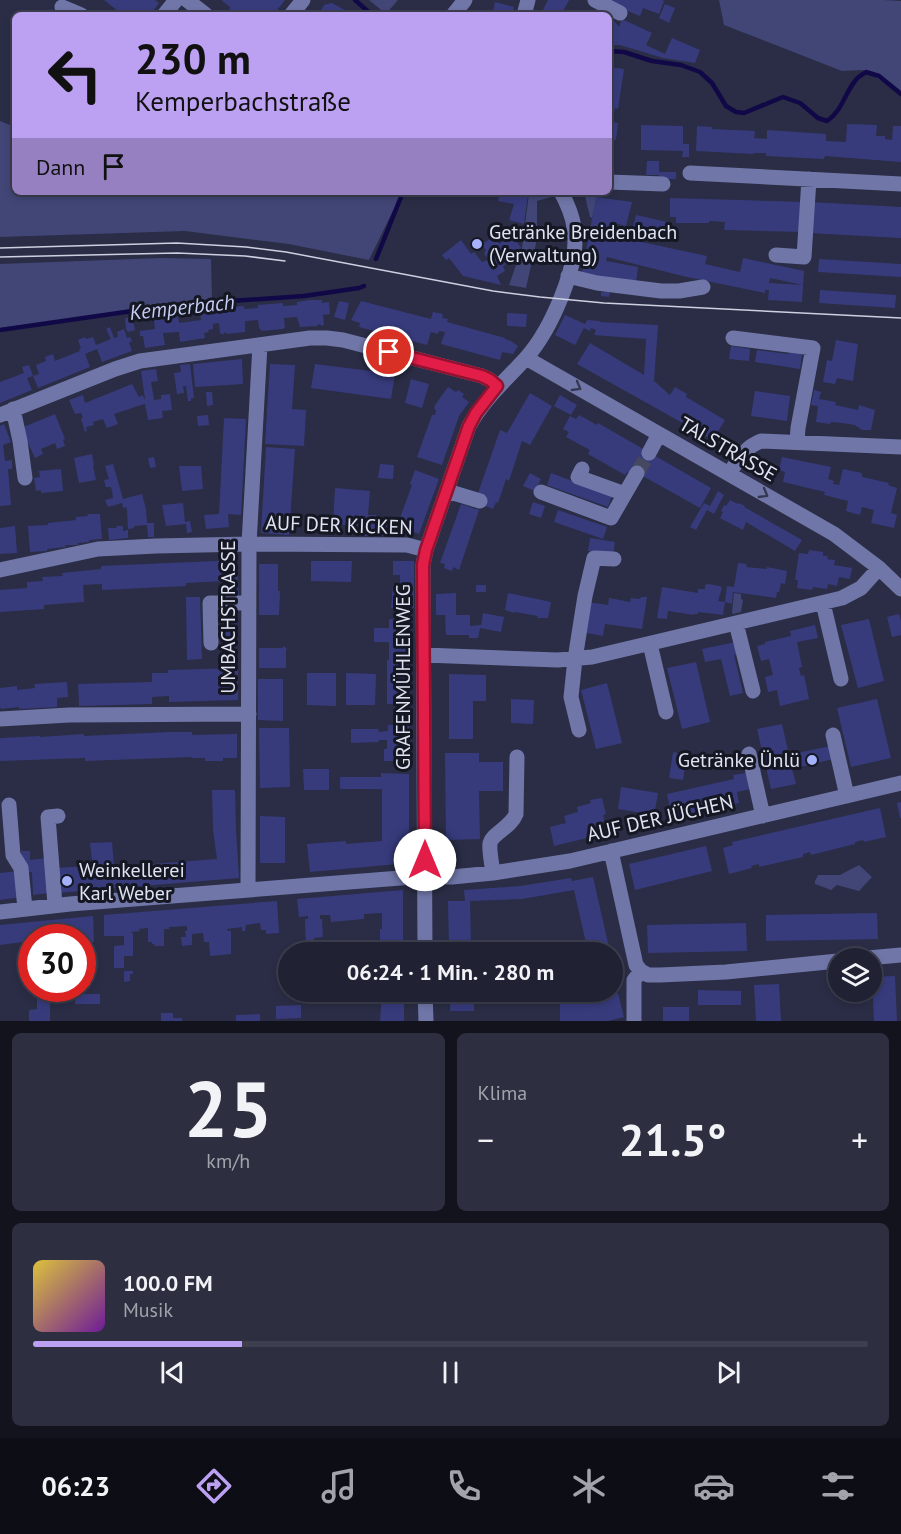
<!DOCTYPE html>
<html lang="de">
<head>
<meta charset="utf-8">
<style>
	body { margin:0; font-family:"PT Sans",sans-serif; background:#2d2f40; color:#f1f3f6; height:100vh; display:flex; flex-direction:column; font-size:22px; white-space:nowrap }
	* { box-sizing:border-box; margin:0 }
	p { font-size:20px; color:#a2a4ac }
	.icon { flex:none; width:33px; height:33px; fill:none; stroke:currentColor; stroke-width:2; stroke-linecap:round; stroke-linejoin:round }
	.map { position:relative; height:1021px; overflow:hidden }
	.panel { display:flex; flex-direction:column; gap:12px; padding:12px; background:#12131d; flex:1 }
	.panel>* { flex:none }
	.top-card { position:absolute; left:12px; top:12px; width:600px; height:183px; border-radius:9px; box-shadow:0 3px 9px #0003,0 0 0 2px #3d3f4f; background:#bca0f2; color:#111; overflow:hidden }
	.buttons { position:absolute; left:828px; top:948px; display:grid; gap:12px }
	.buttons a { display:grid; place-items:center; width:54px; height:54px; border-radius:50%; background:#202234; box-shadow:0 3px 9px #0003,0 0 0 2px #3d3f4f; font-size:30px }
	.speed { position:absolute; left:18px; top:924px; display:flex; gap:12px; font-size:30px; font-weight:700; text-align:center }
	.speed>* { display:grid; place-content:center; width:78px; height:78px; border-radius:50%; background:#202234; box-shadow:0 3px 9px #0003,0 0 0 2px #3d3f4f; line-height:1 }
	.speed .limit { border:9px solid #d22; background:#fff; color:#111 }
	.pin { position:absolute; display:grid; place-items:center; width:51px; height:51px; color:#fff; margin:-26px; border:3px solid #fff; border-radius:50%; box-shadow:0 2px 6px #0007 }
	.me { position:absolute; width:66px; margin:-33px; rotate:0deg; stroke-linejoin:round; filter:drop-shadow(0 0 4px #0008) }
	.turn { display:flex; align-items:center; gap:21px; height:126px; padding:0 24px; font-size:27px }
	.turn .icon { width:78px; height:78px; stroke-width:2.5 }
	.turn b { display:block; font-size:42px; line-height:51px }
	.then { display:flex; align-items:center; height:57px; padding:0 24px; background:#0003; gap:12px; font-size:22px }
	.big { font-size:45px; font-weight:800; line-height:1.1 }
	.panel .tile { flex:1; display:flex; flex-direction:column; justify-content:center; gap:9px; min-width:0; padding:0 21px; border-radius:9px; background:#2d2f40 }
	.panel .dial { align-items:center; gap:0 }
	.dial b { font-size:78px; line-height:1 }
	.song { display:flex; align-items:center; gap:18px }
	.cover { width:72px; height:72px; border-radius:9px; background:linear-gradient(135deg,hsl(50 70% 55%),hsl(280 70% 35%)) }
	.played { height:6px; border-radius:3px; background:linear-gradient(90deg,#bca0f2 25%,#3d3f4f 25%) }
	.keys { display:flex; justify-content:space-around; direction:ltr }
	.heat { display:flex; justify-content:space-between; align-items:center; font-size:33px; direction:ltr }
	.panel .tiles { flex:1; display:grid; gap:12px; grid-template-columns:1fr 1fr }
	.tile:last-child { grid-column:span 2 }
	.trip { position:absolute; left:278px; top:942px; width:345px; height:60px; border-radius:30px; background:#202234; box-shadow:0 3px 9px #0003,0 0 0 2px #3d3f4f; font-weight:800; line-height:60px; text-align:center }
	.tab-bar { display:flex; height:96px; justify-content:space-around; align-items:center; background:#0d0e15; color:#a2a4ac }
	.tab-bar .icon { width:42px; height:42px }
	.tab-bar .current { color:#bca0f2 }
	.tab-bar b { font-size:27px; color:#f1f3f6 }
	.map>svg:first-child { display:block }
</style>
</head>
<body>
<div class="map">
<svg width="901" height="1021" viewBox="0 0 901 1021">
	<rect width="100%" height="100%" fill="#2a2d45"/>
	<path fill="#414677" d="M369 0H398L386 14Z
		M719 0H883L901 1V92L863 70 842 71 724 25Z
		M0 121 15 127V192H402L369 260 289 244 185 231 0 237Z
		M524 192H548L551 197 537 201V239L526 288 509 285 522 248 529 194Z
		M584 192H598L592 218 590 217Z
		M161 258 211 259 212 299 177 303 131 311 0 328V264Z
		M734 593 741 594V599L743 600 741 612 733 614 732 612Z
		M859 865 872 877 859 891 837 885 831 890 815 884V881L818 875H840Z"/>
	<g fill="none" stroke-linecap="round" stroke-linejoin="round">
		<path stroke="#110847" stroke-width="4.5" d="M355 0 372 15
			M609 51 624 52 652 61 681 65 700 72 712 83 726 106 736 112 744 113 783 97 800 103 818 118 827 121C842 111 844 95 855 81 857 77 862 75 866 72L879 76 901 94
			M376 259 403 192
			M0 330 174 305 304 296 359 288 364 286"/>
	</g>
	<path fill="#373b7c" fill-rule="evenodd" d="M104 0H155L159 3 150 15H123Z
		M221 0H285L275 13 278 15H232L229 12 230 7Z
		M548 0H569L561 15H554L543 10Z
		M609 0H662L664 1 659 14 643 8 640 16 608 3Z
		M495 2 514 7 512 15H492Z
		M332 3 354 15H318L324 5Z
		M665 4 675 8 669 23 659 18Z
		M51 9 64 15H46Z
		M604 9 619 27 622 19 652 33 646 45 665 54 672 38 700 50 695 63 663 58 620 45H613L609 42V15H597Z
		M609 67 624 69 618 109 615 108 612 122 618 123 616 140 609 139Z
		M847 124 877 125 876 136H885V139L892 140 893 126H901V162L825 156 824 159 766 156V153H754L753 154 696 151 697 126 712 127V129L755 131 754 138 767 139V130L826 134V141L846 142Z
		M641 125 683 126V144H689V157H682L683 151 641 150Z
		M647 161H659V172H676V179H659V175H646Z
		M493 192H522L528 194 524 224 509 220 514 204 498 201 499 194Z
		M596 197 632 202 626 226 613 223 610 237 618 239V237L707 256 705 264 740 272 743 258 804 271 802 302 768 300 769 290H765V293L687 277 607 257 606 261 638 267 636 283 624 282 582 272ZM770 278 803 285 769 283Z
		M670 198 804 202 803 232 724 230 725 222 709 221V223H676V217H670Z
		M810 202 901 207V238L809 233Z
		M636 215 667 222 665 234 633 227Z
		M495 236 499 244 507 239 509 242 515 239 521 248 514 252 517 257 503 266 505 271 497 276 501 285 463 276 449 258 446 260 442 255 461 240 471 254 474 252 482 262 488 260 484 253 486 251 482 244Z
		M819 259 901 264V277L818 272Z
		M820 290 896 295 895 308 819 303Z
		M601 292H610L609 297 601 296Z
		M309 300H322V303L329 302 330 314 323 315 324 324 323 326 319 324 317 326 300 327 297 317 284 318 285 327 283 329 262 331 259 328 258 320 245 321V332L227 334 225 332 223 335 220 333 219 323 213 324V329L208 330 209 332 204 333 205 338 180 342 179 332 163 333 165 345 145 348 143 336H140V331L155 329 154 320 168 318 166 309 177 308 179 323 201 320 199 304 212 303V312L219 311 218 308 244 306V309L258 308V305L283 303V306L297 305V302Z
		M339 301 349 303 345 320 334 317Z
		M361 301 431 319 433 312 443 314 442 318 448 319 447 322 505 338V339L511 341 518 346 513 354 502 352 500 360 441 344 445 332 439 331 438 334 431 332 427 345 359 327 360 323 351 320Z
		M507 313 527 314 526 327 507 326Z
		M565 315 585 324 587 320 600 321 599 322 658 325 654 381 670 395 675 387 687 394 686 397 725 420 713 440 577 364 590 343 644 375 646 339 594 335 596 330 591 328 590 331 584 328 575 345 555 335Z
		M132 317 135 330 128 332 126 329 125 318Z
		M110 327 114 338 118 337 117 332 124 329 127 338 130 337 132 341 129 343 132 351 102 362 97 349 85 354 90 367 38 388 33 376 39 374 36 365 46 361 45 357 53 354 55 361 80 351 79 349 81 348 78 340 85 337 86 339 93 337 96 345 111 339 106 329Z
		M836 340 858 344 853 381 837 378 835 384 823 382 827 360 832 361Z
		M731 346 750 349 749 361 729 359Z
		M757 350 789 354V352L802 354 800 369 755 362Z
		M242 359 243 384 195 387 193 364Z
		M190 364 194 398H191V401H188L186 386H183L184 393 177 394 174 373 181 372 180 365Z
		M270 364 295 365 292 409 306 410 304 446 265 444Z
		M315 364 395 374 391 399 311 388Z
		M29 365 33 376 27 378 32 390 0 403V382L24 373 22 367Z
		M156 369 158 381 151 382 154 400 161 399V395L170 394 172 410 162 411 163 418 148 420 145 404 141 405 114 414 118 424 107 428 103 419 93 422 94 425 86 427 87 431 85 432 81 419 83 418 81 413 75 414 69 400 83 395 85 403 132 384 139 397 143 395 144 399H145L141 371Z
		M411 379 429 384 422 408 405 403Z
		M448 387 456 392 458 390 464 394 462 397 469 402 459 416 442 465 417 457 432 415H435L436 410 434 409 435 405Z
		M814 390 821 392 819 399 836 402 835 405 858 410 859 405 875 410 871 430H862L855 425 842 423 831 422 830 424 816 422 818 406 811 405Z
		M755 391 790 396 787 421 751 416Z
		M206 392H212L213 405 207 406Z
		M530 393 552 406 530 445 522 441 509 481 506 479 498 503 496 502 493 509 480 504 477 496 500 430 507 433Z
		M560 395 577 405 571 415 554 406Z
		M55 414 65 439 63 440 65 446 57 449 55 443 41 449 43 454 35 458 21 428Z
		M208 415 209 425 198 426 197 416Z
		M579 415 597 425 598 423 711 488 700 508 634 471 632 475 627 472 625 475 588 454 590 450 566 437 569 432 563 429 570 416 576 419Z
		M224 418 246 419 241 515 228 514 229 527 206 529 204 515 219 514Z
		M4 424 11 442 3 445 5 461 12 460V469H8L11 505 0 506V426Z
		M266 447 295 449 289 535 261 533Z
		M92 454 94 465 93 466 96 480 79 483 74 458Z
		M154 457 156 467 150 468 148 458Z
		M782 457 831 467 828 479 834 481 833 484 839 485 843 469 862 473V477L889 483 888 485 897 488 891 513 897 515 894 528 871 523 874 510 862 507 860 515 846 511 848 501 824 495 825 492 783 482 785 472 779 470Z
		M113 464 123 499 142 494 146 509 147 523H154V537H148L147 525 134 526V528L128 529 127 510 126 507 123 508 122 503 108 507 105 500 113 498 112 491 111 487H106L104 480 109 479 105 466Z
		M380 464 394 465 393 479 378 478Z
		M179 466H201L203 489 182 491Z
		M61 469 63 491 41 493V490L36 491 34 478 40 477 39 471Z
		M415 470 439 479 419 534 397 526 412 485 410 484Z
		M530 473 541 479 535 491 523 486Z
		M551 473 599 491 613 493 608 507 547 485Z
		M335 488 370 491 368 515H376V522H388L387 536H359L360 526 333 524Z
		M718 491 724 495 714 514 707 510 696 530 690 527 704 503 710 506Z
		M730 500 738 504 739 503 745 506 744 507 746 508 802 540 795 551 746 522 743 530 720 518 723 512 721 511 724 505 726 506Z
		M533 502 545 506 541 518 529 514Z
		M183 503 185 522 190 521 192 532 187 533 186 524 166 526 162 505Z
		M461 504 479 510 459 570 453 567 452 571 444 568 445 564 440 563Z
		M558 510 607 527 603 539 554 522Z
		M87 514H100L102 539 89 540V542L78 543V545H65L66 547 47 549V551L30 552 28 526 48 525V523L76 520V517L88 516Z
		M15 526 17 553 0 554V528Z
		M116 526H123V531L128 530V538L109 540 108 528H117Z
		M590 538 615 542 613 554 588 551Z
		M809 550 823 552V556H828L827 559 835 560 834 565 852 568 850 579 839 577 837 586 828 584 827 589 813 587 812 590 797 588 798 580H795L799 553 808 554Z
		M237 560 239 600 226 601 225 581 186 583V586L102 590V584L83 585 84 602 44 605V609L0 612V590L27 588V582L43 581 42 577 63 576 62 573 101 569V566Z
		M311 561H352L351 582 311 581Z
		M393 561H414V608H391L393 584H400V575H393Z
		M738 563 747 564 746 567 767 569V567L787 571 785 584 781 583 779 592H777L776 598 733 592 732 604 725 602 727 586 734 587Z
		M259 564H278V591H280L279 615H259Z
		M708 584 720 586 722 588 718 601 725 602 723 615 698 612V614H694V615L668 611 667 619 657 618 662 587 698 593V589H705V585Z
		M476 585H486V592H476Z
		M456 593V615H470V626L481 625 483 613 504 617 501 632 480 628 478 638H469V635H446L445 615H436V594Z
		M508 593 551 602 548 618H537L538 616 515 612V613L505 610Z
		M186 597H200L202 659 187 660Z
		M642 597H647L642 629 605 624 603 636 582 632 587 602 608 605 609 598 630 602 631 598 639 599Z
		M223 606H237V639L223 640Z
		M899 614 901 621V635L892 637 887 617Z
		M389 619 409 620 408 704H387V660H389V642H374V628H389Z
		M869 619 884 681 858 688 841 625Z
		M815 625 818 638 797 642 802 667 799 668 801 676 804 675 809 699 780 706 777 690 768 692 765 677 773 675 769 659 761 661 757 646 765 644V642L791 636 790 631Z
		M736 642 739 655H734L743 693 730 696 721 659 705 662 702 649Z
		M283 646 287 648 286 650V668H259V648H283Z
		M696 662 710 722 682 729 667 668Z
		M238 668V700L169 702V696L152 697V704L79 706 78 684 152 682V673H168V670Z
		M307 673H336V706L307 705Z
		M346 673 376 674 375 705H346Z
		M449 674 486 675V701H473V739H449Z
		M258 679H283V721L258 720Z
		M67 682 68 697 57 698V707L19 709V707L1 709 0 707V688L17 686V690L35 688 34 684Z
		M607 683 622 743 596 749 581 690Z
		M511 699 534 700 533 724 511 723Z
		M877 699 891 758 851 767 837 708Z
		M782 724 789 755 830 746 833 759 792 769 796 784 771 789 757 729Z
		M388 725H409V761H384V749H387V740H379V742L351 743V729H379L378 732 388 731Z
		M259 728H289L290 787 260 788Z
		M170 732H192V735L237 734V758H223V761H205V758H192V757L85 761V758L0 761V738L40 736V737L84 734V736Z
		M673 752 687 755 683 780 669 778Z
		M445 753H479V762H503V791H479L480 839 446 840Z
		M303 769H329V790H304Z
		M381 773 409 774V863L310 872 307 844 346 841V844L382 841V789H340V777H381Z
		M746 773 750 789 737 792 739 803 672 818 667 794 734 779 733 775Z
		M621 787 658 793 654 815 618 809Z
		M212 790H235L236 830 239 878 57 893 55 868 88 866 89 869H93L90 843 112 842 114 867 217 859 213 830Z
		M602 798 606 814 603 815 605 823 601 824 603 834 554 846 550 827 566 823 564 816 578 812 577 807 591 803 590 800Z
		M901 802V818H900L897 803Z
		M880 808 886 837 864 842 863 840 855 842V844L811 855 810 852 803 854V857L759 867V864L751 866 752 868 729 874 723 848 733 845 732 842Z
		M260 816 285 817V863H260Z
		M706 846 712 871 635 890 629 864Z
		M21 851H30V860L48 858 49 893 33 895 32 872 24 873Z
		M18 871 21 897 0 900V873Z
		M593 877 610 952H588L574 890 522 899 470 901 471 944H461V952H446L445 945H449L448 901H465L464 890 520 886 571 878 572 881Z
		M403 890V952H381L380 951V929H382V913L364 914V919L331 922 330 915H320V919H322L323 937 314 938 316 952H306L305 919H308V916L299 917 297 899Z
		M277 901 279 933 266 934V930H261L260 923 246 925 245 931H242V927L227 929 228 931H231V954L210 956 209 942H204L203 933 192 934V945L182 946 181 937H186L185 931H187V926L169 927V929H164V946H155L154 944H152V942H148V928L139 929 140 931 131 932 133 934V956H124V968H114V946L124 945V936H104V915Z
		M877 913 878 939 766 941V915Z
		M93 916 94 942 82 943V938H32V948L24 949 23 942 0 945V925Z
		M746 923 747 951 648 953 647 925Z
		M124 971H133V974H130V981L124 982Z
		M895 976 897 1021H874L872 977Z
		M779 984 781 1021H756L754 985Z
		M37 988H84V994H100V1004H75V995L50 996V1021H29V1010L37 1009Z
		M698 990 741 991V1005H698Z
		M382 992H404V1021H380Z
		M451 992H474V1011H450Z
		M618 993 624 1017 608 1021H560V1004H592L591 998Z
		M301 1005V1018L276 1019V1006Z
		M663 1007H689V1021H663Z
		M161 1013H173V1018H182V1021H161Z
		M260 1014V1021H236V1015Z"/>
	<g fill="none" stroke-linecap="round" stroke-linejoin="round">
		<path stroke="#45485f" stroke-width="15" stroke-dasharray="15 8" stroke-linecap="butt" d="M637 473 649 453"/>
		<path stroke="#7077a8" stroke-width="15" d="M187 0 206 15
			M595 0 620 13
			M62 7 81 15
			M164 15 176 0
			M291 15 303 0
			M453 15 465 0
			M524 15 528 0
			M690 173 901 184
			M609 182 663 184
			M776 255 804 257 809 179
			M568 276 597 283 661 291H679L703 287
			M733 338 813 348 798 428 797 442
			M526 358 834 534 879 568 901 589
			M13 409 20 441 25 478
			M0 415 115 369 140 361 310 338H327L343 340 482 376 490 380 497 386
			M649 453 659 434
			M582 469 578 477 625 494
			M729 474C738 460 745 447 761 441L901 447
			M447 491 480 501
			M541 492 611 518 637 473
			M0 570 98 549 156 546 249 544 407 545 426 550
			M823 603 841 679
			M736 623 753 691
			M211 643 210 603H249
			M650 644 666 712
			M424 655 558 660 592 657 842 598 861 588 879 568
			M0 719 69 715 249 714
			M579 730 571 697 575 659 585 596 594 558 614 559
			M833 735 847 796
			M749 754 763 816
			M9 805 13 855 21 868 25 909
			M611 851 636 965 641 971 648 975H660L726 972 838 961
			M493 873C492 864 489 852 490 843 492 834 511 827 516 814L517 757
			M248 890 249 544 260 345
			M55 905 48 817 58 816
			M0 912 70 904 413 877H452L493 873 570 861 901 783
			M425 952 423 565 426 550 469 426C484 399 506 380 526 358 550 331 581 264 574 227 572 214 567 203 561 192
			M868 958 901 955
			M425 992 426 1021
			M634 1021V980L641 971"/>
		<path stroke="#cdd0e1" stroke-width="1.5" d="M0 248 177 243 246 247 286 252 493 291 540 297 604 303 901 318
			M0 257 177 253 245 256 285 261"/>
	</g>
	<defs><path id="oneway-chevron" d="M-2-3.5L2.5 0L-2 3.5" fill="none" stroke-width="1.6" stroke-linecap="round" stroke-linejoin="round" transform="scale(1.5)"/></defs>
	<g stroke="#353951">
		<use href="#oneway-chevron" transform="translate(577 387) rotate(30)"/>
		<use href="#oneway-chevron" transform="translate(764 494) rotate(30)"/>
	</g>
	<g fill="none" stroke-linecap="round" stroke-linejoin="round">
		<defs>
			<path id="route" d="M389 352 482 376 490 380 497 386 476 413 469 426 426 550 423 565 425 860"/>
		</defs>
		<use href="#route" stroke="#92132f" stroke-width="15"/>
		<use href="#route" stroke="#e11d48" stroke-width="10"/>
	</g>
	<g fill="#a6b1fc" stroke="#151722" stroke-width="2">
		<circle cx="477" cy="244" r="6"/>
		<circle cx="812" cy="760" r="6"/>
		<circle cx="67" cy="881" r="6"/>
	</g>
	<g text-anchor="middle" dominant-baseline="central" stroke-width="6" stroke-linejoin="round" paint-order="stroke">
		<g font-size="20" fill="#e0e3f3" stroke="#151722" text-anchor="start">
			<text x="489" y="232">Getränke Breidenbach<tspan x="489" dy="23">(Verwaltung)</tspan></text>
			<text x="800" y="760" text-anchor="end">Getränke Ünlü</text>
			<text x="79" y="870">Weinkellerei<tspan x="79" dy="23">Karl Weber</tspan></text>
		</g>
		<g font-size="20" fill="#e0e3f3" stroke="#151722">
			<text transform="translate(728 449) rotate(30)">TALSTRASSE</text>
			<text transform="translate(339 525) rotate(2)">AUF DER KICKEN</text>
			<text transform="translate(228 617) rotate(-90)">UMBACHSTRASSE</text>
			<text transform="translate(403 677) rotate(-90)">GRAFENMÜHLENWEG</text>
			<text transform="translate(660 818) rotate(-13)">AUF DER JÜCHEN</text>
		</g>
		<g font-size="21" font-style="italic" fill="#c6ccf4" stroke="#151722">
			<text transform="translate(182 307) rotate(-6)">Kemperbach</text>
		</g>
	</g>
</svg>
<div class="buttons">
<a><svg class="icon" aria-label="layers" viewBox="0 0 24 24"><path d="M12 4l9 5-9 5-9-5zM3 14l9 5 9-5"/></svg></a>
</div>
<div class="speed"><div class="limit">30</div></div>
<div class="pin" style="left:389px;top:352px;background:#d93025"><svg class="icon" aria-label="arrive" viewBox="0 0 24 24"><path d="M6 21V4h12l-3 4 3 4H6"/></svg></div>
<svg class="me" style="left:425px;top:860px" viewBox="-20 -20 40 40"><circle r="19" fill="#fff"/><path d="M0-13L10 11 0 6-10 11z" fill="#e11d48"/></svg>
<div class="trip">06:24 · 1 Min. · 280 m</div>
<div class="top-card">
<div class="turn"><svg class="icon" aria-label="left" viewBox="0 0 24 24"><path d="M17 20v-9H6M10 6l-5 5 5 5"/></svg><div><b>230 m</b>Kemperbachstraße</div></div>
<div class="then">Dann<svg class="icon" aria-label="arrive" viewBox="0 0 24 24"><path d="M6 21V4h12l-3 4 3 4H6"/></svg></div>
</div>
</div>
<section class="panel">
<div class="tiles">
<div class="tile dial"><b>25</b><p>km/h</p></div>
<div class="tile"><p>Klima</p>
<div class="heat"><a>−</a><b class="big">21.5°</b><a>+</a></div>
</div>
<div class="tile">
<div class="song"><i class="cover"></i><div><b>100.0 FM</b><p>Musik</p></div></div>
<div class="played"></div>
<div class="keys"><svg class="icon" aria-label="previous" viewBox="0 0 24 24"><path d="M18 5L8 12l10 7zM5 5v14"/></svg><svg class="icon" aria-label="pause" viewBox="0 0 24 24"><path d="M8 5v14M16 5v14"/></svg><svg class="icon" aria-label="next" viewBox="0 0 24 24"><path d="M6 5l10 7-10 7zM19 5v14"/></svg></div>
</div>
</div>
</section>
<nav class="tab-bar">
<b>06:23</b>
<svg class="icon current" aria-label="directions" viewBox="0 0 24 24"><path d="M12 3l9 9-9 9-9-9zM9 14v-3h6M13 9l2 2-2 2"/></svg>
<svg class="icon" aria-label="music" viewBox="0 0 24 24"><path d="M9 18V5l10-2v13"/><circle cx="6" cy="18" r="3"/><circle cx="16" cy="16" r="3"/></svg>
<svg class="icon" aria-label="phone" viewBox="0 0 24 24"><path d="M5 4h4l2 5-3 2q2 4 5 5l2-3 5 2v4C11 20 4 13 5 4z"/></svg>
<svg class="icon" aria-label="climate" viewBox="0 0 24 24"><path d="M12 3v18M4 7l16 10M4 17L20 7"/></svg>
<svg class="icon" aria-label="car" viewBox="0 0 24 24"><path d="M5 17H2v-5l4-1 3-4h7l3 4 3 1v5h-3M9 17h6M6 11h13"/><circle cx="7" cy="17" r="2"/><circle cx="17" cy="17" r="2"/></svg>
<svg class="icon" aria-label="filters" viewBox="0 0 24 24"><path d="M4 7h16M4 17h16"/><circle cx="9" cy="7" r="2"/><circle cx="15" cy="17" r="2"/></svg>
</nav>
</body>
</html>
